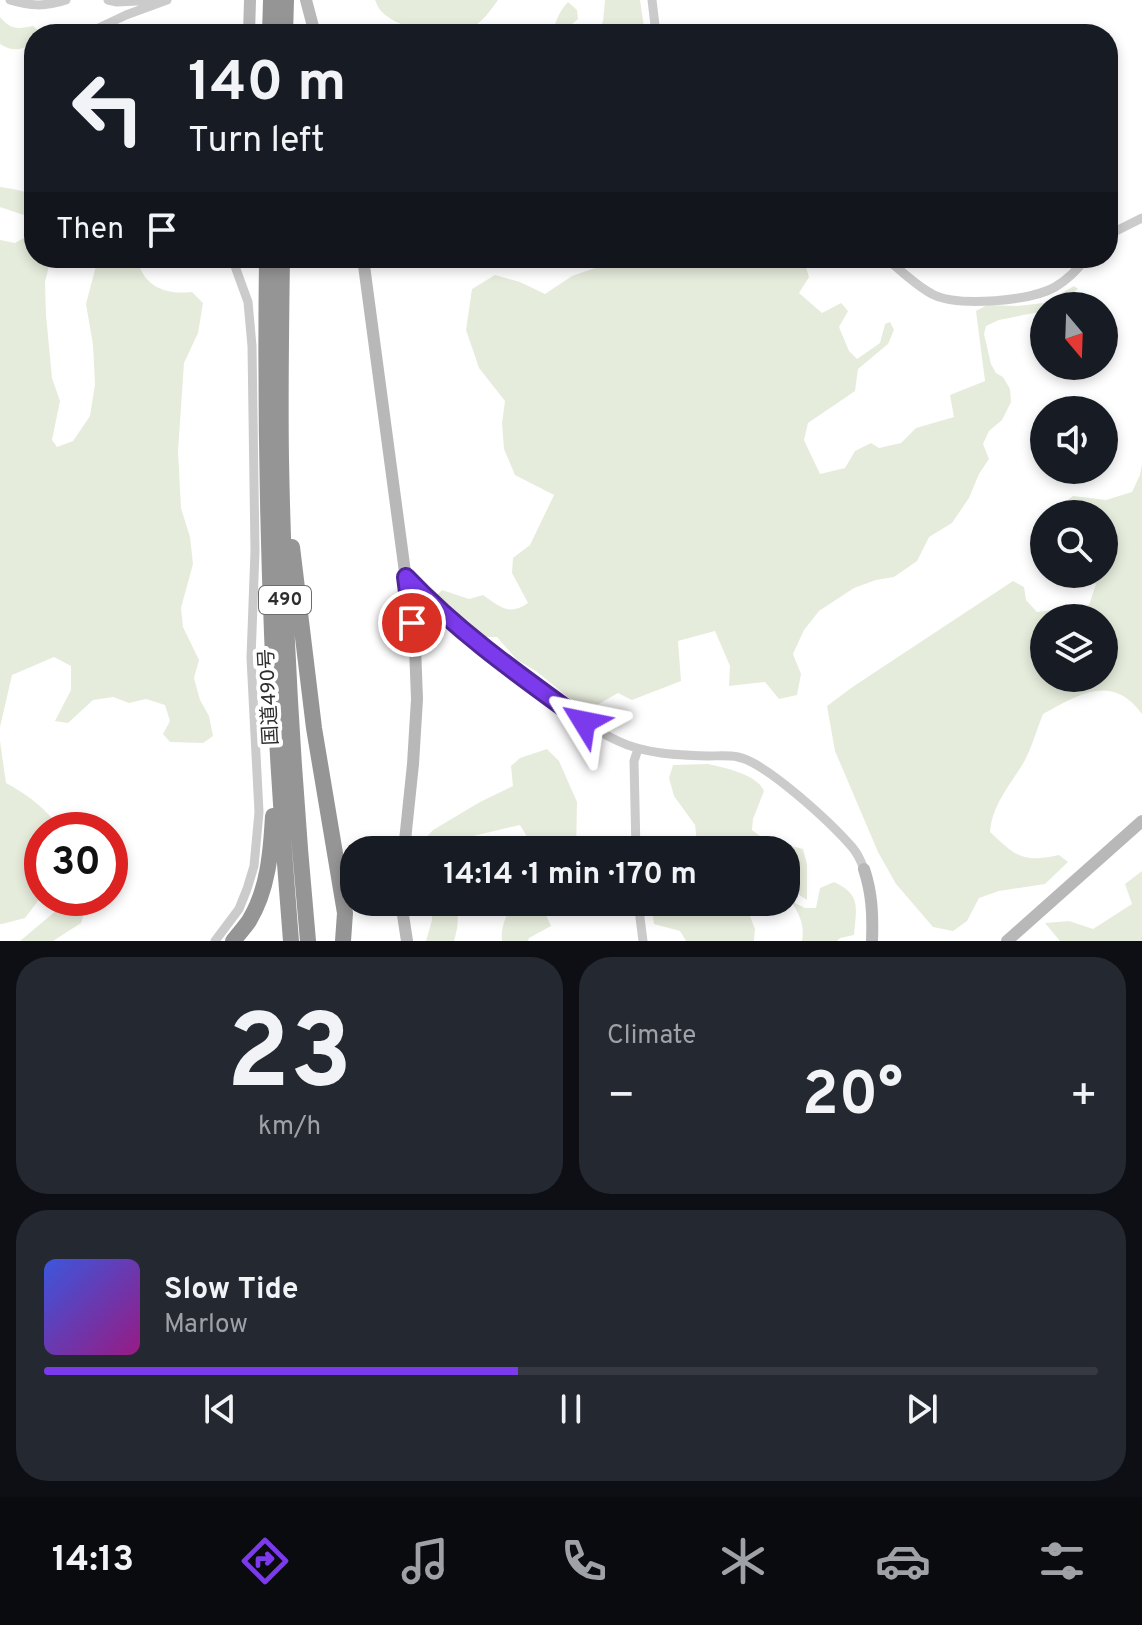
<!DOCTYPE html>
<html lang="en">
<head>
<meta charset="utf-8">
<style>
	body { margin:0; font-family:Overpass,"Noto Sans JP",sans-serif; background:#242831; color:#f1f3f6; height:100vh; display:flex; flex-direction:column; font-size:30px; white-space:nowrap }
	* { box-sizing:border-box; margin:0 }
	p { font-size:26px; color:#9ea1a6 }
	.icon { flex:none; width:44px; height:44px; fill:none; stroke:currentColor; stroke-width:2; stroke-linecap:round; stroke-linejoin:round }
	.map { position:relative; height:941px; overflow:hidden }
	.details { display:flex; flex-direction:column; gap:16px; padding:16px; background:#0d0f14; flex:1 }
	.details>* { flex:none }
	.guide { position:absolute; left:24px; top:24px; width:1094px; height:244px; border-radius:32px; box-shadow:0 4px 12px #0003; background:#171b24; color:#f1f3f6; overflow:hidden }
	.needle { width:52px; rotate:161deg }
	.controls { position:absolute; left:1030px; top:292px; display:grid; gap:16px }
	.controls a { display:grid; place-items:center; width:88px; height:88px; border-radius:50%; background:#171b24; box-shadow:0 4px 12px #0003; font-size:40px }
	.speed { position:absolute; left:24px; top:812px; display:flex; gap:16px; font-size:40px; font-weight:700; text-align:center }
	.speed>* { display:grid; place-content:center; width:104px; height:104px; border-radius:50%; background:#171b24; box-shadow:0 4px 12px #0003; line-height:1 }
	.speed .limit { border:12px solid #d22; background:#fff; color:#111 }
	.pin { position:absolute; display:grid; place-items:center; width:68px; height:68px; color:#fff; margin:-34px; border:4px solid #fff; border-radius:50%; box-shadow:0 2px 8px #0007 }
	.me { position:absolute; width:88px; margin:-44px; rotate:305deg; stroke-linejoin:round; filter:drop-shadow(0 0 6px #0008) }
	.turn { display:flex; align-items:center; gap:28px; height:168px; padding:0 32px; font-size:36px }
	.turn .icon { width:104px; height:104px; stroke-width:2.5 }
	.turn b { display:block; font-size:56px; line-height:68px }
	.then { display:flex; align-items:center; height:76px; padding:0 32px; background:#0003; gap:16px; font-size:30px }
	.big { font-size:60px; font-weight:700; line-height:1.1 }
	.details .card { flex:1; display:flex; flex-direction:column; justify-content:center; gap:12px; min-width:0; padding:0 28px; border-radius:32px; background:#242831 }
	.details .dial { align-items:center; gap:0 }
	.dial b { font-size:104px; line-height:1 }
	.song { display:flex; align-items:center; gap:24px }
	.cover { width:96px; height:96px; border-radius:12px; background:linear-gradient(135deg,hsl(230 70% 55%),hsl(310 70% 35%)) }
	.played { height:8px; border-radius:4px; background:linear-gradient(90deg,#7c3aed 45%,#363941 45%) }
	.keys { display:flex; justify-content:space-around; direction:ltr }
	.heat { display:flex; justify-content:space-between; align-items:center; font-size:44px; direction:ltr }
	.details .tiles { flex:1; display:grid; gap:16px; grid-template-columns:1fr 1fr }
	.card:last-child { grid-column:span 2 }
	.trip { position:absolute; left:340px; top:836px; width:460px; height:80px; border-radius:32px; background:#171b24; box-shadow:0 4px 12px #0003; font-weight:700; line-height:80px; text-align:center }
	.dock { display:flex; height:128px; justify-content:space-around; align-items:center; background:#090b0e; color:#9ea1a6 }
	.dock .icon { width:56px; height:56px }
	.dock .on { color:#7c3aed }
	.dock b { font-size:36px; color:#f1f3f6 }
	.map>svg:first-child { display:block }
</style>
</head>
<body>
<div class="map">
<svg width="1142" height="941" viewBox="0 0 1142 941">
	<rect width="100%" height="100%" fill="#fff"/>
	<path fill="#e6ecdc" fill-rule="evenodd" d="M375 0H498C491 10 483 21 472 28 452 42 397 29 381 11 378 8 377 4 375 0Z
		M605 0H640L645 34H599L603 21Z
		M568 2 577 10 578 19 564 31V34H553C554 23 560 10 568 2Z
		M0 17C11 30 17 29 33 26L43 34H34V44C19 50 13 52 0 44Z
		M0 187 13 189 34 194V258H51L45 282 46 315 52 378 60 401 52 440 57 447 73 441 90 416 95 384 93 345 86 304 98 258H137C143 287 166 295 192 292L203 303 198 333 184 363 178 451 181 508 190 537 193 564 181 608 183 627 199 660 194 678 200 700 209 716 213 736 203 743 170 742 163 734 170 721 165 705 146 699 129 703 113 697 93 700 68 723 55 721 71 690V666L54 657 12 675 0 727V240L15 243 29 235 24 215 0 207Z
		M599 258H803L809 277 799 293 822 313 841 303 848 311 839 327 849 351 857 359 880 343 885 324 890 322 894 330 888 344 858 369 855 391 808 423 804 440 820 474 845 468 855 451 871 443 879 448 901 443 916 428 954 417 950 395 985 381 976 311 987 305 1017 306 1044 303 1074 286 1078 289 1055 306H1044V311L999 320 986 326 984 334 991 364 996 373 1003 377 1010 389 1011 402 1002 420 989 431 983 444 989 459 979 474 969 498 952 523 929 537 917 561 894 577 876 580 854 588 819 611 804 630 793 654 801 674 797 695 779 699 765 682 729 686 730 666 715 631 678 641 681 681 632 700 618 693 597 705 598 717 596 720 536 671 517 660 497 637H480L447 611 436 596 442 590 469 599 483 595C500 607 509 616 528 603L512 573 513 558 530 545 554 495 515 475 504 449 502 423 505 401 479 368 466 330 472 289 495 275 520 282 545 294 572 276 595 268Z
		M1142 464V714C1112 673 1079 694 1043 714 1037 729 1032 747 1024 762 1010 785 992 805 990 832 1017 857 1022 863 1059 855L1068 862 1045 884 999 891 979 898 967 921 953 931 933 927 896 884 878 852 835 751 827 706 854 686 1013 581 1024 587 1026 600 1037 612 1089 605 1096 584 1080 574H1104V514H1067L1062 504 1073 496 1106 500 1132 492 1140 475ZM1044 618H1104V678H1044Z
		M0 741 6 783C28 795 47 809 61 830H42V896L25 918 2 924H0Z
		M547 749 559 761 577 802 576 850H535L520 825 448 842 424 840 433 830 480 802 513 786 511 766 520 758Z
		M708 764C725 768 757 774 764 791L753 819 752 830 764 839 803 849 807 864V900C786 889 786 871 786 850H698L695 825 674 796 669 778 673 765Z
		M1142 871V941H1060L1045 923 1069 921 1093 929 1132 904 1125 884Z
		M834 882C862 895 856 908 854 935L840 938 837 941H802C805 925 799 914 791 901L805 908H816L820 888Z
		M62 898H89L81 923 53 941H20L64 904Z
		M433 902H454C460 916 458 927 454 941H426L432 920Z
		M514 902H546V915L551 926 529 938 528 941H502C500 928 507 913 514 902Z
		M651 902H755L749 914 755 929 754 941H686L680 931 654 924Z"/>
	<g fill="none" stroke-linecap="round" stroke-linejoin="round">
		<path stroke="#cbcbcb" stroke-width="9" d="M10 0C30 6 45 7 66 0
			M108 0 117 2 157 0
			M652 0 656 34
			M86 34 126 15 167 0
			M1108 235 1142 218
			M885 258C901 270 917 287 934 295 960 307 1031 301 1055 287 1067 280 1078 269 1086 258
			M406 577C448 622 496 659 546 694 569 711 592 729 618 741 645 754 678 755 708 756 718 756 729 755 738 757 767 763 832 824 852 847 858 854 861 861 864 869
			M636 850 634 761 638 749
			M638 902 643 941
			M215 941 239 909 247 889 254 866 259 812 251 658 255 551 252 346 248 302 232 258"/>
		<path stroke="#b8b8b8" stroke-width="12" d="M306 0 315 34
			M249 34 250 0
			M363 258 415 647 417 699 413 764 404 850
			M864 869C872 893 873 915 872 941
			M401 902 407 941
			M1007 941 1142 821"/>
		<path stroke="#959595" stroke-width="16" d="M270 34 271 0
			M285 34 286 0
			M267 258C264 486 272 714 291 941
			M282 258C281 325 280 392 281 459 284 620 293 781 308 941
			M292 547 314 728 345 913 343 941
			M233 941C238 935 244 928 249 921 268 890 271 852 273 816"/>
	</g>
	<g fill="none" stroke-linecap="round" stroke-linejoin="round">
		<defs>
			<path id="route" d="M412 623 406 577C459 633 522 677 584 722"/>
		</defs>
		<use href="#route" stroke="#51269a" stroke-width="20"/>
		<use href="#route" stroke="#7c3aed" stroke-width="14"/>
	</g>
	<g text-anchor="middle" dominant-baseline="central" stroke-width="8" stroke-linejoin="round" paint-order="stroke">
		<rect fill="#fff" stroke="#6d6d6d" stroke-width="2" x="259" y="586" width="52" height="28" rx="6"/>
		<g font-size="18" font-weight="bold" fill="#2e2e2e">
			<text x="285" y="600">490</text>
		</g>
		<g font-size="20" fill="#2e2e2e" stroke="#fff">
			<text transform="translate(270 697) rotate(-93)">国道490号</text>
		</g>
	</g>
</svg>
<div class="controls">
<a><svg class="needle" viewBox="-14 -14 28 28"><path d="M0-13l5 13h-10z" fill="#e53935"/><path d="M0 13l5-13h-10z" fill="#9ea1a6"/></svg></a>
<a><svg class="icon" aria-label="sound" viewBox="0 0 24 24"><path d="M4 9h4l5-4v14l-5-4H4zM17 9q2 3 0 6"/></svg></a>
<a><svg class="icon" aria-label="search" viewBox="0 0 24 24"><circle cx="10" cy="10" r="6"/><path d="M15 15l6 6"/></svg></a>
<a><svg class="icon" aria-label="layers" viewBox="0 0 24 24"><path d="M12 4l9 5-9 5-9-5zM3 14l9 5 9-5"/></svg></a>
</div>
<div class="speed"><div class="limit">30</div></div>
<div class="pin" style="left:412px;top:623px;background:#d93025"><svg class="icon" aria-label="arrive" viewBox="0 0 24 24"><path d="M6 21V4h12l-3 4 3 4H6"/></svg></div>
<svg class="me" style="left:584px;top:722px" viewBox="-20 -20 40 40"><path d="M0-17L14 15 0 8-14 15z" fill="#7c3aed" stroke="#fff" stroke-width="4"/></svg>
<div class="trip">14:14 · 1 min · 170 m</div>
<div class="guide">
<div class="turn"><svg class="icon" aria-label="left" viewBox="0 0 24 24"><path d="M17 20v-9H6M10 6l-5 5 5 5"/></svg><div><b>140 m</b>Turn left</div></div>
<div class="then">Then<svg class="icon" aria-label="arrive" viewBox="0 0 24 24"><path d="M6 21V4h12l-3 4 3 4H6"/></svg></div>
</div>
</div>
<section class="details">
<div class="tiles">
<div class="card dial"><b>23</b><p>km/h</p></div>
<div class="card"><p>Climate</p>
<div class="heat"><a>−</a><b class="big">20°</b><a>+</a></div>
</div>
<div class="card">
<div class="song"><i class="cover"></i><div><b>Slow Tide</b><p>Marlow</p></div></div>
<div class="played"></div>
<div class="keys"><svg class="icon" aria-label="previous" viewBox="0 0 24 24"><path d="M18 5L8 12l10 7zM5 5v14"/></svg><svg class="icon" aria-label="pause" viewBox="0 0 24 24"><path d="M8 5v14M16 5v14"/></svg><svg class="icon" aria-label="next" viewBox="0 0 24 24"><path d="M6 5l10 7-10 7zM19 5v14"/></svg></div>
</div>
</div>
</section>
<nav class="dock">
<b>14:13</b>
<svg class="icon on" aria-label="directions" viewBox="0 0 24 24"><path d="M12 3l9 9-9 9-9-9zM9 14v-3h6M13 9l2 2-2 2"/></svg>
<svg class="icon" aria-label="music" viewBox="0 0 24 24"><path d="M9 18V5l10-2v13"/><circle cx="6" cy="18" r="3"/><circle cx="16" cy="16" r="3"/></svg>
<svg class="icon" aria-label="phone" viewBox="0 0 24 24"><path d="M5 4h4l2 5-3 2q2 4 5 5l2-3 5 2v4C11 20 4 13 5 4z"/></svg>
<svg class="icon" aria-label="climate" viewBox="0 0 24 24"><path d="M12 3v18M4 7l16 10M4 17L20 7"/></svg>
<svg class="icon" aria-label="car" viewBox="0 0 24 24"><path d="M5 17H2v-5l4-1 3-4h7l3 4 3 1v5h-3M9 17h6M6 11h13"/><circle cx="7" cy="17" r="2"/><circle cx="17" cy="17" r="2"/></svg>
<svg class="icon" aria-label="filters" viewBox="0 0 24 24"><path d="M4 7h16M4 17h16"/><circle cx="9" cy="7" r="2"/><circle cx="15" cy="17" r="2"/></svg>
</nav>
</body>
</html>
